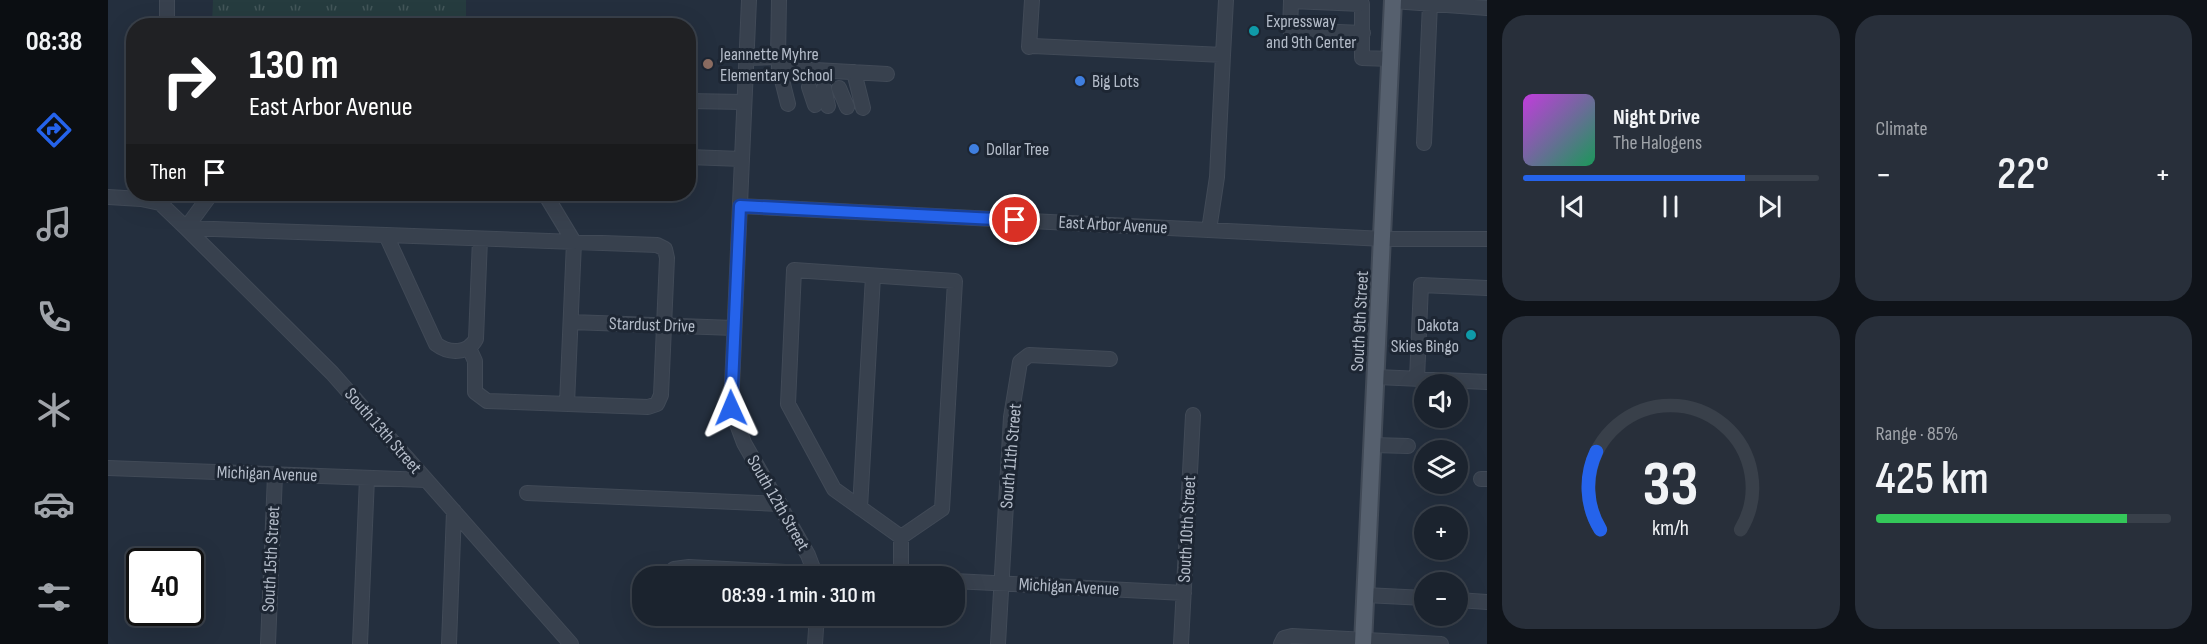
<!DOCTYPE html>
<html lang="en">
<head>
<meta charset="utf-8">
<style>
	body { margin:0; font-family:"Sofia Sans Condensed",sans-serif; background:#282f3a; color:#f1f3f6; height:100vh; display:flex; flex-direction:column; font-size:22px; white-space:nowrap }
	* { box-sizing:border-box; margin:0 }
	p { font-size:20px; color:#a0a4aa }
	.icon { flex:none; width:33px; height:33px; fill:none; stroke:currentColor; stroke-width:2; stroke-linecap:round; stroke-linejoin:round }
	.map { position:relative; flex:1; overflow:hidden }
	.side { display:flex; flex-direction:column; gap:15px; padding:15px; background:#0f1319; width:720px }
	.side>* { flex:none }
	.banner { position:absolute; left:18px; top:18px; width:570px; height:183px; border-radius:24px; box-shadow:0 6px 24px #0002,0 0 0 2px #39404a; background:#202124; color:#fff; overflow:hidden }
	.buttons { position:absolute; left:1306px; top:374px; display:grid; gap:12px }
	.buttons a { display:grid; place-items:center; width:54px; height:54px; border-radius:50%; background:#1b232e; box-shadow:0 6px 24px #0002,0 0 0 2px #39404a; font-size:30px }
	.speed { position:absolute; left:18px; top:548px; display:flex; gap:12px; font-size:30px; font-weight:700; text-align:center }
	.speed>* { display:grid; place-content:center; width:78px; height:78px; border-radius:50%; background:#1b232e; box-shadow:0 6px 24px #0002,0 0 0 2px #39404a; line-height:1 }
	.speed .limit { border:3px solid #111; border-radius:9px; background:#fff; color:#111 }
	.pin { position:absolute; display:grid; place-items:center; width:51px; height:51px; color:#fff; margin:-26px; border:3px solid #fff; border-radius:50%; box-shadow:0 2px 6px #0007 }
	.me { position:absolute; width:66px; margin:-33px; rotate:359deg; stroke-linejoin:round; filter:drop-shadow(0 0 4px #0008) }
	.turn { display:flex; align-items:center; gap:21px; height:126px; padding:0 24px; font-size:27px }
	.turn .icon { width:78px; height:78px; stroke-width:2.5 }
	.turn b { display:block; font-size:42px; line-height:51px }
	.then { display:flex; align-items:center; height:57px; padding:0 24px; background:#0003; gap:12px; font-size:22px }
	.big { font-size:45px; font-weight:600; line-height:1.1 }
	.side .tile { flex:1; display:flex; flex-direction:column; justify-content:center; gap:9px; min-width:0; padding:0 21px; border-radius:24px; background:#282f3a }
	.side .dial { align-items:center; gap:0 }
	.dial svg { height:156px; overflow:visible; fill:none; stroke:#39404a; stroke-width:7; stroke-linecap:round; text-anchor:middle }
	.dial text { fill:#f1f3f6; stroke:none }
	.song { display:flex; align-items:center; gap:18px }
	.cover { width:72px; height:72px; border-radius:9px; background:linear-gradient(135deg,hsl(290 70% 55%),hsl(150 70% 35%)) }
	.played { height:6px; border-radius:3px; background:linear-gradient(90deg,#2563eb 75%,#39404a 75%) }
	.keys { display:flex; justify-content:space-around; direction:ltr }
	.heat { display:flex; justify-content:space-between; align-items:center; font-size:33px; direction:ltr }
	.charge { height:9px; border-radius:4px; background:linear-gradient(90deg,#34c759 85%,#39404a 0) }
	.side .tiles { flex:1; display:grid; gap:15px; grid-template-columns:repeat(2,1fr) }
	.trip { position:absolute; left:524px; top:566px; width:333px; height:60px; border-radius:24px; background:#1b232e; box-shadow:0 6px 24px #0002,0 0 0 2px #39404a; font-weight:600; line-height:60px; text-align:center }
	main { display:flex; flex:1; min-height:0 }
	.tab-bar { display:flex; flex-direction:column; width:108px; justify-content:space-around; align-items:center; background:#0b0e12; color:#a0a4aa }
	.tab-bar .icon { width:42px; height:42px }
	.tab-bar .active { color:#2563eb }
	.tab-bar b { font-size:27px; color:#f1f3f6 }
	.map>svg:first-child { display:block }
</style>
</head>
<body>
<main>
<nav class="tab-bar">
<b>08:38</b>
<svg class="icon active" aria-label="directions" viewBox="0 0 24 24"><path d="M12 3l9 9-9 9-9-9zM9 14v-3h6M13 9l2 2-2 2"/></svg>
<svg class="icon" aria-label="music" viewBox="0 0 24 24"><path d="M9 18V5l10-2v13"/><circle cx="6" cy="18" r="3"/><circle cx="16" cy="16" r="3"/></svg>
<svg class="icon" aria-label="phone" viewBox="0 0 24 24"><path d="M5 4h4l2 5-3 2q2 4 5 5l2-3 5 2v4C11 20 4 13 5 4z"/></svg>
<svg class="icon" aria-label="climate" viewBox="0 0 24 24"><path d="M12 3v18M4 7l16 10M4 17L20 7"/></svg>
<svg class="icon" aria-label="car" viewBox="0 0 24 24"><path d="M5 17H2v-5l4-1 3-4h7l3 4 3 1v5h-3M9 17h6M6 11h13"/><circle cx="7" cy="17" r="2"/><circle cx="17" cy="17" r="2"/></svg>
<svg class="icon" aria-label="filters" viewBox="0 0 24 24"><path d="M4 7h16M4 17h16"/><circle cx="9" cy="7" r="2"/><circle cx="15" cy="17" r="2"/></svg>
</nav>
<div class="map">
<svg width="1379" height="644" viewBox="0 0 1379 644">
	<defs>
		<pattern id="park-tufts" width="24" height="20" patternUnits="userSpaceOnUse" patternTransform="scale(1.5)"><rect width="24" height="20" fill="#263c3f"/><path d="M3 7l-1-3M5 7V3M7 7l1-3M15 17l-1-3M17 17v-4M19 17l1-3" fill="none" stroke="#435659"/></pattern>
	</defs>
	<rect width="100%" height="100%" fill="#242f3e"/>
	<path fill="url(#park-tufts)" d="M105 0H358V25H104Z"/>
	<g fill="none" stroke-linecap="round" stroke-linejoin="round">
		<defs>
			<path id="minor" d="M641 0 623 408 636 443 700 555 708 576
				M1285 1 1379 8
				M59 26V0
				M1255 33 1182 30 1183 1 1254 4V58L1283 59
				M925 46 1115 55 1109 177 1101 230
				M921 47 924 0
				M1115 55 1118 0
				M670 57 671 0
				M638 58 670 57 671 66
				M746 72 755 108
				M701 87 707 105
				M716 88 720 106
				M731 88 739 107
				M580 101 636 102
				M680 104 671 68 779 74
				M1316 143 1322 3
				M580 157 634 159
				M437 194 466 242 459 404
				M0 197 33 199 52 203 78 228 224 373 463 644
				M632 206 1276 239H1379
				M78 228 278 235 328 344C341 354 360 354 368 339L372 239
				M78 228 103 194
				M278 235 549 245 557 249 559 258 553 395 549 404 540 407 379 401 367 392V361L361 348
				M686 270 847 281 834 509 793 537 726 489 680 404Z
				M463 322 626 328
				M1269 377 1379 382
				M1309 379 1313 285 1379 288
				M1265 445 1300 446
				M0 468 318 480
				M1373 479H1379
				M419 493 672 504
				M752 508 765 276
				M558 576 566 569 581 567 754 576
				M793 576V537
				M846 581 1076 593
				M1257 595 1317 598
				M1350 600 1379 602
				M160 644 167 475
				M252 644 259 478
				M341 644 346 511
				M707 644 709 615
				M890 644 903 417 912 362 921 355 1002 359
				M1073 644 1085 415
				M1173 644 1176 638 1184 636 1333 644"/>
			<path id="major" d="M1255 644 1285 0"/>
		</defs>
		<use href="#minor" stroke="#414a57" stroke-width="16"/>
		<use href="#major" stroke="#414a57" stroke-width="20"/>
		<use href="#minor" stroke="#38414e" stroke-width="14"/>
		<use href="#major" stroke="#56606e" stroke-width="16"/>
	</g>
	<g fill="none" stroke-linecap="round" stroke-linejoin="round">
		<defs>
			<path id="route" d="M623 408 632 206 907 220"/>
		</defs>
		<use href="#route" stroke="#184099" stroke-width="15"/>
		<use href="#route" stroke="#2563eb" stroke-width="10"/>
	</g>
	<g fill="#0f9aa8" stroke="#1d2633" stroke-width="2">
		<circle cx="1146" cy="31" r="6"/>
		<circle cx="1363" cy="335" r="6"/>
	</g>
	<circle fill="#8d6e63" stroke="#1d2633" stroke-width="2" cx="600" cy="64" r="6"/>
	<g fill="#3f7fe0" stroke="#1d2633" stroke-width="2">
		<circle cx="972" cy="81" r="6"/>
		<circle cx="866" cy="149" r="6"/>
	</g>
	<g text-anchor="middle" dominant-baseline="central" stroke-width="6" stroke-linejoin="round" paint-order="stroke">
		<g font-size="18" fill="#b4bcc9" stroke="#1d2633" text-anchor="start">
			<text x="1158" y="21">Expressway<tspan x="1158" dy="21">and 9th Center</tspan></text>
			<text x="612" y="54">Jeannette Myhre<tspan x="612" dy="21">Elementary School</tspan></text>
			<text x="984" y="81">Big Lots</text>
			<text x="878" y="149">Dollar Tree</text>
			<text x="1351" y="325" text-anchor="end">Dakota<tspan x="1351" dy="21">Skies Bingo</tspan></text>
		</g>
		<g font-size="18" fill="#b4bcc9" stroke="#1d2633">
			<text transform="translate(1005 225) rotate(3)">East Arbor Avenue</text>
			<text transform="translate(1252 321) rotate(-87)">South 9th Street</text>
			<text transform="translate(544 325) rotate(2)">Stardust Drive</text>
			<text transform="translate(275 431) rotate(49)">South 13th Street</text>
			<text transform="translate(903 456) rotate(-85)">South 11th Street</text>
			<text transform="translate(159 474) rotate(2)">Michigan Avenue</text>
			<text transform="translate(670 503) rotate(60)">South 12th Street</text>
			<text transform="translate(1079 529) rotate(-87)">South 10th Street</text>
			<text transform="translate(163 559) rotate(-87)">South 15th Street</text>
			<text transform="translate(961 587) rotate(3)">Michigan Avenue</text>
		</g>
	</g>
</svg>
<div class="buttons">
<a><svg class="icon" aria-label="sound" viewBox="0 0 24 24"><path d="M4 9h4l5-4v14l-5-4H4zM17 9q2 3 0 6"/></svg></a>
<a><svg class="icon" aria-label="layers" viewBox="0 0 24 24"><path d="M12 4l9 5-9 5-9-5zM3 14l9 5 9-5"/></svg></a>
<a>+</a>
<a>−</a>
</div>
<div class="speed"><div class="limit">40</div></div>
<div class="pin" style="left:907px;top:220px;background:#d93025"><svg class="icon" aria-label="arrive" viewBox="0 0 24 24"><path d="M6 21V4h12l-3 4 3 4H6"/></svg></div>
<svg class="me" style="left:623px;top:408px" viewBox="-20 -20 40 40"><path d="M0-17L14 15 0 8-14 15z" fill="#2563eb" stroke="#fff" stroke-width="4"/></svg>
<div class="trip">08:39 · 1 min · 310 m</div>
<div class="banner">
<div class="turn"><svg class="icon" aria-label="right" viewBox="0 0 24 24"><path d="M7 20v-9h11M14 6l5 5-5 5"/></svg><div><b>130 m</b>East Arbor Avenue</div></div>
<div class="then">Then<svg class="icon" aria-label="arrive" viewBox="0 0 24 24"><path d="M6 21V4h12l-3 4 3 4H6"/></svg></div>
</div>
</div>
<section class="side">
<div class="tiles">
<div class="tile">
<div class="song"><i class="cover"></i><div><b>Night Drive</b><p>The Halogens</p></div></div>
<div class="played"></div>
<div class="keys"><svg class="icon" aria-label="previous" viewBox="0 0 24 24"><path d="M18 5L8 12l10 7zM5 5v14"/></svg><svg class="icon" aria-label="pause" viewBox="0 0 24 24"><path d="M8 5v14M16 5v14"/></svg><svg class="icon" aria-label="next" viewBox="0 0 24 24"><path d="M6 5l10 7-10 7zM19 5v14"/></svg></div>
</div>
<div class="tile"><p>Climate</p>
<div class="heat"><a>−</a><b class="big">22°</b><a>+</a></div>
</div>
<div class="tile dial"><svg viewBox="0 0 100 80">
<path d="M14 69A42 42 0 1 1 86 69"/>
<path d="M14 69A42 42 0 0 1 12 29" stroke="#2563eb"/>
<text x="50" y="56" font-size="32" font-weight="700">33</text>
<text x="50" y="72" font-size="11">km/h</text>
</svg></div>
<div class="tile"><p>Range · 85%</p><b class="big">425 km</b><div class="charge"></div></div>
</div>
</section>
</main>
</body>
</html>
